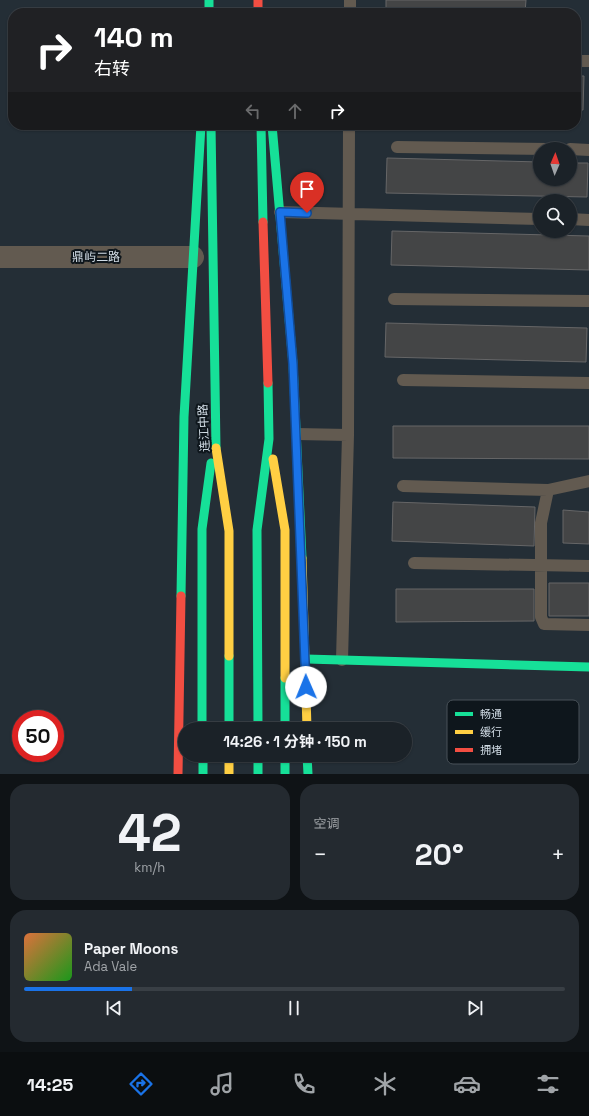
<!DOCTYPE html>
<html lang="zh">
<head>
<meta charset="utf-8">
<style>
	body { margin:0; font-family:"Space Grotesk","Noto Sans SC",sans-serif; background:#242a30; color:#f1f3f6; height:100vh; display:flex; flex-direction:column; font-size:15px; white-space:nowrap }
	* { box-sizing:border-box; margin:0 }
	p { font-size:13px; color:#a0a4a8 }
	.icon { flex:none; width:22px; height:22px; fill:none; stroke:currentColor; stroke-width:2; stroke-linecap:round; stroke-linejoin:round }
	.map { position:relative; height:774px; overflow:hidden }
	.panel { display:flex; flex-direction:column; gap:10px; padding:10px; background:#0f1316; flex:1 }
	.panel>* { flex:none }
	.hud { position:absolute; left:8px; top:8px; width:573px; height:122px; border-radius:16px; box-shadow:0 1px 3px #0004,0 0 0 1px #393f45; background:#202124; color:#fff; overflow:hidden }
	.needle { width:26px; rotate:2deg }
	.buttons { position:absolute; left:533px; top:142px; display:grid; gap:8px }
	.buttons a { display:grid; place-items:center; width:44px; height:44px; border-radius:50%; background:#1b2228; box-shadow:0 1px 3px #0004,0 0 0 1px #393f45; font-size:20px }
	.speed { position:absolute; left:12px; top:710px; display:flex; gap:8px; font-size:20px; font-weight:700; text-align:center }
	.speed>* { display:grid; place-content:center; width:52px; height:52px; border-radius:50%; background:#1b2228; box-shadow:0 1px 3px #0004,0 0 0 1px #393f45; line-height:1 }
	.speed .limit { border:6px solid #d22; background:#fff; color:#111 }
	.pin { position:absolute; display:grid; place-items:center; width:34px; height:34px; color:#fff; margin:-41px -17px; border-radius:50% 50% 50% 0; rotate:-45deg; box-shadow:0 0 4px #0007 }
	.pin .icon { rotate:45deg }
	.me { position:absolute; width:44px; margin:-22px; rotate:359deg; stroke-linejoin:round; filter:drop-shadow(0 0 3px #0008) }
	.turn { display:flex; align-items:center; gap:14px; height:84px; padding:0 20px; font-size:18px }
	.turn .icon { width:52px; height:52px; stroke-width:2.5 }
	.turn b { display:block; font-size:28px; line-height:34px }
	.lanes { display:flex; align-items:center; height:38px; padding:0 20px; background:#0003; justify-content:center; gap:20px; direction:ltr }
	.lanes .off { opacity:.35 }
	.big { font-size:30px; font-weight:700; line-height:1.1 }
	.panel .card { flex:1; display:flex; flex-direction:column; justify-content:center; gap:6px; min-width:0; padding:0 14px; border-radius:16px; background:#242a30 }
	.panel .dial { align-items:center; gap:0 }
	.dial b { font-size:52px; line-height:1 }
	.song { display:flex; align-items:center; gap:12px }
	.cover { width:48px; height:48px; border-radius:6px; background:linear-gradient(135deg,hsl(20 70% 55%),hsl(120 70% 35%)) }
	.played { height:4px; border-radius:2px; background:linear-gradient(90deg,#1a73e8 20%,#393f45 20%) }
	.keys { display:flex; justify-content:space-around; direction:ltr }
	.heat { display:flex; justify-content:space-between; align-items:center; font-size:22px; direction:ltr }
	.panel .tiles { flex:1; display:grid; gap:10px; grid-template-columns:1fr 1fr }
	.card:last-child { grid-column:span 2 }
	.trip { position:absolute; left:178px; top:722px; width:234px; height:40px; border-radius:20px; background:#1b2228; box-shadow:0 1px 3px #0004,0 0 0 1px #393f45; font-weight:700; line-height:40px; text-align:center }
	.menu { display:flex; height:64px; justify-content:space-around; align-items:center; background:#0b0e10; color:#a0a4a8 }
	.menu .icon { width:28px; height:28px }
	.menu .on { color:#1a73e8 }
	.menu b { font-size:18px; color:#f1f3f6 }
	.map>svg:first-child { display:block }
</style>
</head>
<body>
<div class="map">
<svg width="589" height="774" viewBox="0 0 589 774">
	<rect width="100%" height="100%" fill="#242e36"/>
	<path fill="#444546" stroke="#666667" d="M386 0H526L525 13H438L386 9Z
		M576 76H584L583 110H576Z
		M387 158 540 162V179H570V163H588L587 197 386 193Z
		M392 231 589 236V270L391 265Z
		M386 323 587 328 586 362 385 357Z
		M393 426H589V459L393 458Z
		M393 502 535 507 534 546 392 541Z
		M563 510 589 512V544L563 543Z
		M549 583H589V616H549Z
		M396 589H534V621L396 622Z"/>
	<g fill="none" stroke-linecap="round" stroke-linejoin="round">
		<path stroke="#625a50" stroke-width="12" d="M350 13V0
			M576 61H589
			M397 147 548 149
			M570 149 589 150
			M280 212 540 219
			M570 219 589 220
			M394 299 589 301
			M403 380 589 383
			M297 434 348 435
			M589 481 548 490 541 523V617L544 624 589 625
			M403 486 548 490
			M414 563 589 566
			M342 660 348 435 349 125"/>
		<path stroke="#625a50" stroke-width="22" d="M0 257H193"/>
		<path stroke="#16e098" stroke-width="9" d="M209 0V13
			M211 125 216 448
			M261 125 263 222
			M272 125 293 364 302 558
			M181 596 184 417 201 125
			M229 656V729
			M306 659 589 667
			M285 678V729
			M202 729V529L211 463
			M258 729 257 530 269 439 268 383
			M203 755V774
			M258 755V774
			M285 755V774
			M307 755 308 774"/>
		<path stroke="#ffcf43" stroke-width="9" d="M216 448 229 531V656
			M273 459 285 530V678
			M302 558 307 729
			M229 755V774"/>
		<path stroke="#f24e42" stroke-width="9" d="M258 0V13
			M263 222 268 383
			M178 774 181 596"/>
	</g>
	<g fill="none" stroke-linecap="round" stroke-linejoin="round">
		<defs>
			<path id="route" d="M306 687 293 364 280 212 307 213"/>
		</defs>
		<use href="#route" stroke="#114b97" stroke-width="10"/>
		<use href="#route" stroke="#1a73e8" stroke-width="7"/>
	</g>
	<g text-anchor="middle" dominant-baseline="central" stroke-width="4" stroke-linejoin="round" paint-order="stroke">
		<g font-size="12" fill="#d1dce5" stroke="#0e161c">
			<text x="96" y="257">鼎屿二路</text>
			<text transform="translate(204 428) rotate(-93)">连江中路</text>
		</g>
	</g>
	<rect x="447" y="700" width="132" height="64" rx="6" fill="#0e161c" stroke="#485158" stroke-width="1"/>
	<rect x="455" y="712" width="18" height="4" fill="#16e098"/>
	<rect x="455" y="730" width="18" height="4" fill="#ffcf43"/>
	<rect x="455" y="748" width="18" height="4" fill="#f24e42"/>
	<g font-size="11" fill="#d1dce5">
		<text x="480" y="718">畅通</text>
		<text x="480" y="736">缓行</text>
		<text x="480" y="754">拥堵</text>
	</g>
</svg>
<div class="buttons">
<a><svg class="needle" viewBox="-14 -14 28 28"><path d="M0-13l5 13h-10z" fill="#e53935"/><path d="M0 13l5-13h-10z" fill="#a0a4a8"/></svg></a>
<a><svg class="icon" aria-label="search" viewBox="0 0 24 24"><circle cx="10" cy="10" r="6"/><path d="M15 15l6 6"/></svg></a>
</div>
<div class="speed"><div class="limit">50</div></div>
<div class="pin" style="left:307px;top:213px;background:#d93025"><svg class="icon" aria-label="arrive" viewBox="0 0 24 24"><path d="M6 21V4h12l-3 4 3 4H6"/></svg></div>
<svg class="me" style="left:306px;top:687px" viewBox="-20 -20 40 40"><circle r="19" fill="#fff"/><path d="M0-13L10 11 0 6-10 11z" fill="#1a73e8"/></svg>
<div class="trip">14:26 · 1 分钟 · 150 m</div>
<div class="hud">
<div class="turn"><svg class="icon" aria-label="right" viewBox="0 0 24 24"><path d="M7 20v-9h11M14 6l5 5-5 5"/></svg><div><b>140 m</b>右转</div></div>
<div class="lanes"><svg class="icon off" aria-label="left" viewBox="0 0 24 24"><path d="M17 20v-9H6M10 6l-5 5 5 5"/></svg><svg class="icon off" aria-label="ahead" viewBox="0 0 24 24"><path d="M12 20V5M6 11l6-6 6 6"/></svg><svg class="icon" aria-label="right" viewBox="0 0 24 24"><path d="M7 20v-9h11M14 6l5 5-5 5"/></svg></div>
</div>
</div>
<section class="panel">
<div class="tiles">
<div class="card dial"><b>42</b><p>km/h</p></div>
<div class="card"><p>空调</p>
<div class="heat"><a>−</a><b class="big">20°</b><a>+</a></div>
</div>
<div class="card">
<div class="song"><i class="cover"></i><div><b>Paper Moons</b><p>Ada Vale</p></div></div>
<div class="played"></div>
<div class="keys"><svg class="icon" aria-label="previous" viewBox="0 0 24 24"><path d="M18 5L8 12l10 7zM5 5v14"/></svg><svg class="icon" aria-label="pause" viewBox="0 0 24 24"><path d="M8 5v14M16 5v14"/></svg><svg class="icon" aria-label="next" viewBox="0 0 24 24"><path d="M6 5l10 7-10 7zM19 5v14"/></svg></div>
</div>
</div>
</section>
<nav class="menu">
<b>14:25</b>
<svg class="icon on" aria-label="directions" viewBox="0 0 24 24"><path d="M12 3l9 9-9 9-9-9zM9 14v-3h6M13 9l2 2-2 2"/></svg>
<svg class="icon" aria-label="music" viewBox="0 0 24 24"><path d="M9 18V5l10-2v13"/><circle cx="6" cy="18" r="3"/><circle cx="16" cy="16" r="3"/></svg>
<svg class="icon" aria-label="phone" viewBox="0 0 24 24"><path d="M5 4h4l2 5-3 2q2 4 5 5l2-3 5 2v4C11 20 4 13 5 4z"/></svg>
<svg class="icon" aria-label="climate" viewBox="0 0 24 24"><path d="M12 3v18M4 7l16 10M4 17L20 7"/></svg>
<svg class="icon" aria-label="car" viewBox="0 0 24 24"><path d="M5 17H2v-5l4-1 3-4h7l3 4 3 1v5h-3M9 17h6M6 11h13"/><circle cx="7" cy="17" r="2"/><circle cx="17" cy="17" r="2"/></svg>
<svg class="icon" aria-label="filters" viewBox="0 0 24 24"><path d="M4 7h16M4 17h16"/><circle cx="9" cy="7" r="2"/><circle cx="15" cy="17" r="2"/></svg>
</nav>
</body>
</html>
